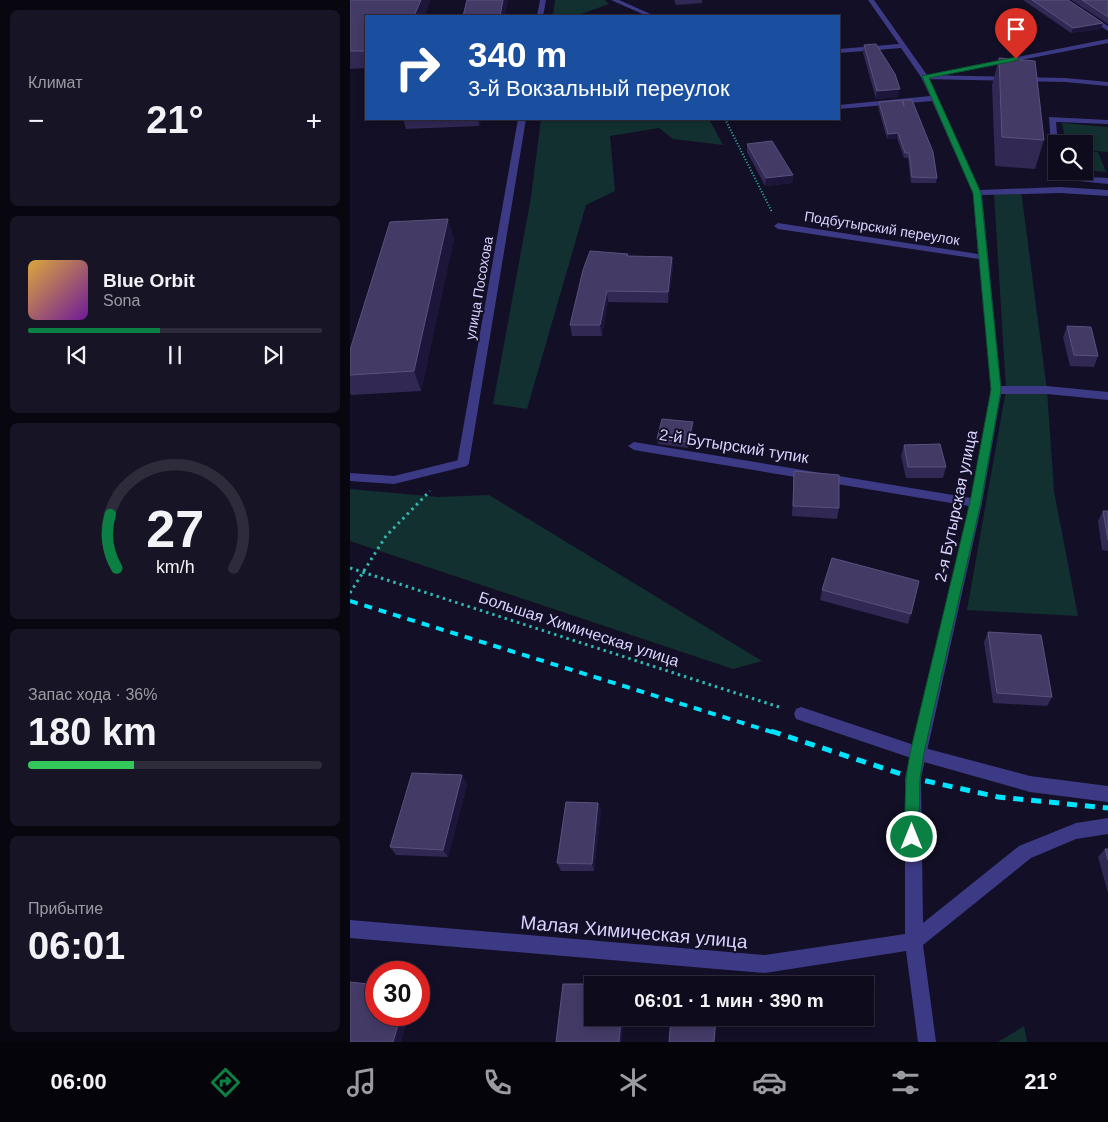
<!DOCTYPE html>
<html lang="ru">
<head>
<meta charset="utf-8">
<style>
	body { margin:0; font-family:Helvetica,sans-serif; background:#171425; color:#f1f3f6; height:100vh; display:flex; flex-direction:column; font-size:19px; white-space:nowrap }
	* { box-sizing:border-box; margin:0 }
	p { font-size:16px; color:#9b9ba3 }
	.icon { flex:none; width:28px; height:28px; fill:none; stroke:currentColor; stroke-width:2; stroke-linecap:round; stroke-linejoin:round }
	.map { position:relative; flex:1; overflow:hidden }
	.details { display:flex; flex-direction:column; gap:10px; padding:10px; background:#08060f; width:350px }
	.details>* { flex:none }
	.hud { position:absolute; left:15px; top:15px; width:475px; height:105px; border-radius:0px; box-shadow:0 2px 8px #0003,0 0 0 1px #2e2b3b; background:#1a4fa0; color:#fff; overflow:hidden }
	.fabs { position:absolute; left:698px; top:135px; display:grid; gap:10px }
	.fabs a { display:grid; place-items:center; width:45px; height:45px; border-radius:0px; background:#0e0b1c; box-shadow:0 2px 8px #0003,0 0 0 1px #2e2b3b; font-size:25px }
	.speed { position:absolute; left:15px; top:961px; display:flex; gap:10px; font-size:25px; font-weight:700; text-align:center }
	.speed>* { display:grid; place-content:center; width:65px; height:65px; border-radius:50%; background:#0e0b1c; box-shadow:0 2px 8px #0003,0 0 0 1px #2e2b3b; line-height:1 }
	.speed .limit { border:8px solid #d22; background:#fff; color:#111 }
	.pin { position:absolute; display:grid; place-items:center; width:42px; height:42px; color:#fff; margin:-51px -21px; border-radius:50% 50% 50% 0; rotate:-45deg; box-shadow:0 0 5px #0007 }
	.pin .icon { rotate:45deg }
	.me { position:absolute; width:55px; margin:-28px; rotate:0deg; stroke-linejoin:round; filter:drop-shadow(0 0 4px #0008) }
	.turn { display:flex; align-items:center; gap:18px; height:105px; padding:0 20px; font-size:22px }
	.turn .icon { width:65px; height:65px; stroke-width:2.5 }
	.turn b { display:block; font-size:35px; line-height:42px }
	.big { font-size:38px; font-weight:700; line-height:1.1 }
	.details .widget { flex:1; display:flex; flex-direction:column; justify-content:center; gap:8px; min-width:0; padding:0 18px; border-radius:8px; background:#171425 }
	.details .dial { align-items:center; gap:0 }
	.dial svg { height:130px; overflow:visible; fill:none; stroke:#2e2b3b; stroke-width:7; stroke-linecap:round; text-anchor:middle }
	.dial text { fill:#f1f3f6; stroke:none }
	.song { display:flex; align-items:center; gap:15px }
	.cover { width:60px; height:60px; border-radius:8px; background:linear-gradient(135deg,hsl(40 70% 55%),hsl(280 70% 35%)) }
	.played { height:5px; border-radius:2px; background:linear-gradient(90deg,#0b8043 45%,#2e2b3b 45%) }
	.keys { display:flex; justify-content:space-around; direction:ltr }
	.heat { display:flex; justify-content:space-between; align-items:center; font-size:28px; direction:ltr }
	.charge { height:8px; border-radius:4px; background:linear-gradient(90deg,#34c759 36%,#2e2b3b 0) }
	.trip { position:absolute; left:234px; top:976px; width:290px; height:50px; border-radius:0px; background:#0e0b1c; box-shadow:0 2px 8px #0003,0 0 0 1px #2e2b3b; font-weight:700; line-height:50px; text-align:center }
	.dock { display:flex; height:80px; justify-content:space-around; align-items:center; background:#06040b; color:#9b9ba3 }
	.dock .icon { width:35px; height:35px }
	.dock .current { color:#0b8043 }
	.dock b { font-size:22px; color:#f1f3f6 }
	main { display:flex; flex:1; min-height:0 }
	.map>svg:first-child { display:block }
</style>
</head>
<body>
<main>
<section class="details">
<div class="widget"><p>Климат</p>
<div class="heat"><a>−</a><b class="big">21°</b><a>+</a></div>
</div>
<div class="widget">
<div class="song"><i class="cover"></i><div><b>Blue Orbit</b><p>Sona</p></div></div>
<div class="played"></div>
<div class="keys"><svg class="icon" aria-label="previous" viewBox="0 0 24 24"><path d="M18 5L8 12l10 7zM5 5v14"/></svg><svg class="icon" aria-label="pause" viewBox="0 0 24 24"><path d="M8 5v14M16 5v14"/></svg><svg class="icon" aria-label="next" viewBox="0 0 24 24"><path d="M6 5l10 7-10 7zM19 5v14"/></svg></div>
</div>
<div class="widget dial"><svg viewBox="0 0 100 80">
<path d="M14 69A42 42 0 1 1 86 69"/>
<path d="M14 69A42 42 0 0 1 10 36" stroke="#0b8043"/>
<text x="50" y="56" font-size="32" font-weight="700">27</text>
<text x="50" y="72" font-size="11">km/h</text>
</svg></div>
<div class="widget"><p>Запас хода · 36%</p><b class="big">180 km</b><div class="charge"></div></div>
<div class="widget"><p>Прибытие</p><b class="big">06:01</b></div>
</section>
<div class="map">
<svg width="758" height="1042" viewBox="0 0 758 1042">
	<rect width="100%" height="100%" fill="#130f26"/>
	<path fill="#12302f" d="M205 0H255L259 4 226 16H203Z
		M191 119H359L373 145 323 139 309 128 260 136 265 191 236 205 177 409 143 404 181 197Z
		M712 123 758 127V152L734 150V144H716Z
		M734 151 748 152 756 172 734 170Z
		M671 190 697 390 704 491 728 616 617 610 656 390 644 193Z
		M0 489 89 497 139 495 412 661 383 669 0 541Z
		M674 1026 677 1042H648Z"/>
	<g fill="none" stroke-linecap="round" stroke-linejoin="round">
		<path stroke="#2fb8b0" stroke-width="2" stroke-dasharray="1 2" stroke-linecap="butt" d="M375 119 422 212"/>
		<path stroke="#2fb8b0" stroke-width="3" stroke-dasharray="2.5 4" stroke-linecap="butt" d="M0 568 432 708
			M0 593 36 536 80 491"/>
		<path fill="#3d3a85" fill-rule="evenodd" d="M261 0H269L305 16H297Z
			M575 75 715 78 758 82V86L715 82 572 79V75Z
			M699 117 758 120V124L706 122 708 144H706V164L702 162Z
			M705 175 758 178V184L708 179H705Z
			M113 459 119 463 117 466 44 484 0 481V473L44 476Z
			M451 707 567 746 680 776 758 786V802L680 792 567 760 446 719 444 714 446 709Z"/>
		<path fill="#3d3a85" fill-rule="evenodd" d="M190 0H196L193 16H187Z
			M518 0H524L577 75 758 39V43L579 78 630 190 710 187 758 190V196L710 193 632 195 651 386H697L758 392V400L697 394H651L632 503 571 778 573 923 669 846 726 823 758 818V834L726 839 681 858 573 945 586 1042H568L556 951 415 973 0 938V920L415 955 555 934V778L619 506 284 450 278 446 284 442 621 498 641 390 629 259 428 229 424 226 428 223 628 254 623 193 582 101 489 109V105L580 96 571 77 551 48 489 53V49L549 44Z
			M711 0H718L758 26V31Z
			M168 119H176L119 463 113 467 107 463Z"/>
		<path stroke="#00e5ff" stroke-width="4" stroke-dasharray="8 7" stroke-linecap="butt" d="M0 601 425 733"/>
		<path stroke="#00e5ff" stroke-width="5" stroke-dasharray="10 8" stroke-linecap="butt" d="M421 731 563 778 648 797 758 808"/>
	</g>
	<path fill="#312854" d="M0 0H80L75 16H16V68L0 69Z
		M324 0H352V3L326 5Z
		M673 0H718L751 29 721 33Z
		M721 0H758V24Z
		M514 45 548 97 526 99 513 53Z
		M649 58 694 140 685 169 645 166 642 85Z
		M553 100 587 178 586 183H561L558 158H554L547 138 537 139 528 107 529 102 552 103Z
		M53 119H132L129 126 56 129Z
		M397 144 443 175 442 183 415 186 397 152Z
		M104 238 71 391 1 395 0 393V350Z
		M278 254V256L322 257 323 267 318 303 258 302 252 336H222L220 325Z
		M717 326 748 356 744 367 720 366 713 337Z
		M343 422V428L338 448 308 444 307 439Z
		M554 445 596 467 593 478H556L551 456Z
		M444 471 489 508 487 519 442 516Z
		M753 511H758V551L752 550 748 521Z
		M472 590 561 614 558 624 470 600Z
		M638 632 702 697 697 706 643 703 634 642Z
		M112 775 117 784 98 857 46 855 40 847Z
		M248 803 251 811 244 871H211L207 863Z
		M755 849H758V893L748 857Z"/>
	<path fill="#1d163a" d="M71 0H80L75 16H64Z
		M153 0H158L155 16H150Z
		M753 23 751 29 721 33 723 28Z
		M550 89 548 97 526 99 527 91Z
		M128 119H132L129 126Z
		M548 133 547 138 537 139 538 134Z
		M443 175 442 183 415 186 416 178Z
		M98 219 104 238 71 391 64 371Z
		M322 257 323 267 318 303V292Z
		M257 291 258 302 252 336 250 325Z
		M343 422V428L338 448V442Z
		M112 775 117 784 98 857 93 850Z
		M248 803 251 811 244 871 242 864Z
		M51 1015H59L51 1042H43Z
		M271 1018H274L272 1042H269Z"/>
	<path fill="#433a66" stroke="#5a527e" d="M0 0H71L64 16H16V51H0Z
		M117 0H153L150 16H113Z
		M682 0H718L753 23 723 28Z
		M732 0H758V17Z
		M526 44 545 74 550 89 527 91 514 45Z
		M649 58 685 61 694 140 652 137Z
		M552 100 554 106 553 100H562L583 152 587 178 562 177 559 153H555L548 133 538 134 529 102Z
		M422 141 443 175 416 178 397 144Z
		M98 219 64 371 0 375V350L40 222Z
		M240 251 278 254 277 256 322 257 318 292 257 291 250 325H220L233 270Z
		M717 326 741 327 748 356 724 355Z
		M312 419 343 422 338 442 307 439Z
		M590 444 596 467H558L554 445Z
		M444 471 489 475V508L443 506Z
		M753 511H758V540Z
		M482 558 569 581 561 614 472 590Z
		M638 632 691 635 702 697 647 693Z
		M62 773 112 775 93 850 40 847Z
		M216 802 248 803 242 864 207 863Z
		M755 849H758V860Z
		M0 982 26 985V1015H51L43 1042H0Z
		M213 984H273L242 985V1018H271L269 1042H206Z
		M321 1018H366L364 1042H319Z"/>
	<path fill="#0b8043" stroke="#07532c" d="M666 57 669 60 579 78 631 193 651 390 631 502 574 753 570 778 569 837 567 842 562 844 556 842 554 837 556 778 560 753 620 502 641 390 623 193 572 76Z"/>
	<g text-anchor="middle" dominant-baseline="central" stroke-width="4" stroke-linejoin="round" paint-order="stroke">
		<g font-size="14" fill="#d9d4ff" stroke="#130f26">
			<text transform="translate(532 228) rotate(9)">Подбутырский переулок</text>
			<text transform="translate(129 288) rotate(-80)">улица Посохова</text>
		</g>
		<g font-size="16" fill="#d9d4ff" stroke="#130f26">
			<text transform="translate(384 446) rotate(9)">2-й Бутырский тупик</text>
			<text transform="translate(606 506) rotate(-78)">2-я Бутырская улица</text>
			<text transform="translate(229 629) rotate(18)">Большая Химическая улица</text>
		</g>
		<g font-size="19" fill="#d9d4ff" stroke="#130f26">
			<text transform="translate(284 932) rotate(5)">Малая Химическая улица</text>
		</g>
	</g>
</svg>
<div class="fabs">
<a><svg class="icon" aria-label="search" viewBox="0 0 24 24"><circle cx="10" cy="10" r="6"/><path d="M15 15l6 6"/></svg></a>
</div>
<div class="speed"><div class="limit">30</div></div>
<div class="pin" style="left:666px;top:59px;background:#d93025"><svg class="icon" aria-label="arrive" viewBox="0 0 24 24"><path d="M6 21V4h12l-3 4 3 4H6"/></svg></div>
<svg class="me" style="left:562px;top:837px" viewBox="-20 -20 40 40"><circle r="17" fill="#0b8043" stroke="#fff" stroke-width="3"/><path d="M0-11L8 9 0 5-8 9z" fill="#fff"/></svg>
<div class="trip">06:01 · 1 мин · 390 m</div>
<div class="hud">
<div class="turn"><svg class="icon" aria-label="right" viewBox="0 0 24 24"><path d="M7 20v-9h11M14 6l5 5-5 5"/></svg><div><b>340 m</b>3-й Вокзальный переулок</div></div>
</div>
</div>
</main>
<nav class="dock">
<b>06:00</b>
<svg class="icon current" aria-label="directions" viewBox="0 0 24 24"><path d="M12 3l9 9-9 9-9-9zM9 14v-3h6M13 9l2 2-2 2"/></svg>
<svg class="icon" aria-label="music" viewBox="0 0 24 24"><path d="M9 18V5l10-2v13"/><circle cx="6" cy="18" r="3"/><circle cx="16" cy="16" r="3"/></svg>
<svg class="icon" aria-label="phone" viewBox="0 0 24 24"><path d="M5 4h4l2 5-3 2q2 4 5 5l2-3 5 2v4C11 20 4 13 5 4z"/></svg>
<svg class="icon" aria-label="climate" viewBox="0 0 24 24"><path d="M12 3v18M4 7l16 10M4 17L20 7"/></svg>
<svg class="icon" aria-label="car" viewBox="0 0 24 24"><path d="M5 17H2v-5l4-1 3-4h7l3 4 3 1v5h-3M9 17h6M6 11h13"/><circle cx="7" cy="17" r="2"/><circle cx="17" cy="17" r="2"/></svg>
<svg class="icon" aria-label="filters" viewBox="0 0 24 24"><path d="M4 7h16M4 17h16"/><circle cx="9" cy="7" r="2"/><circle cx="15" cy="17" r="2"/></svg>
<b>21°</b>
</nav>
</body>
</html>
